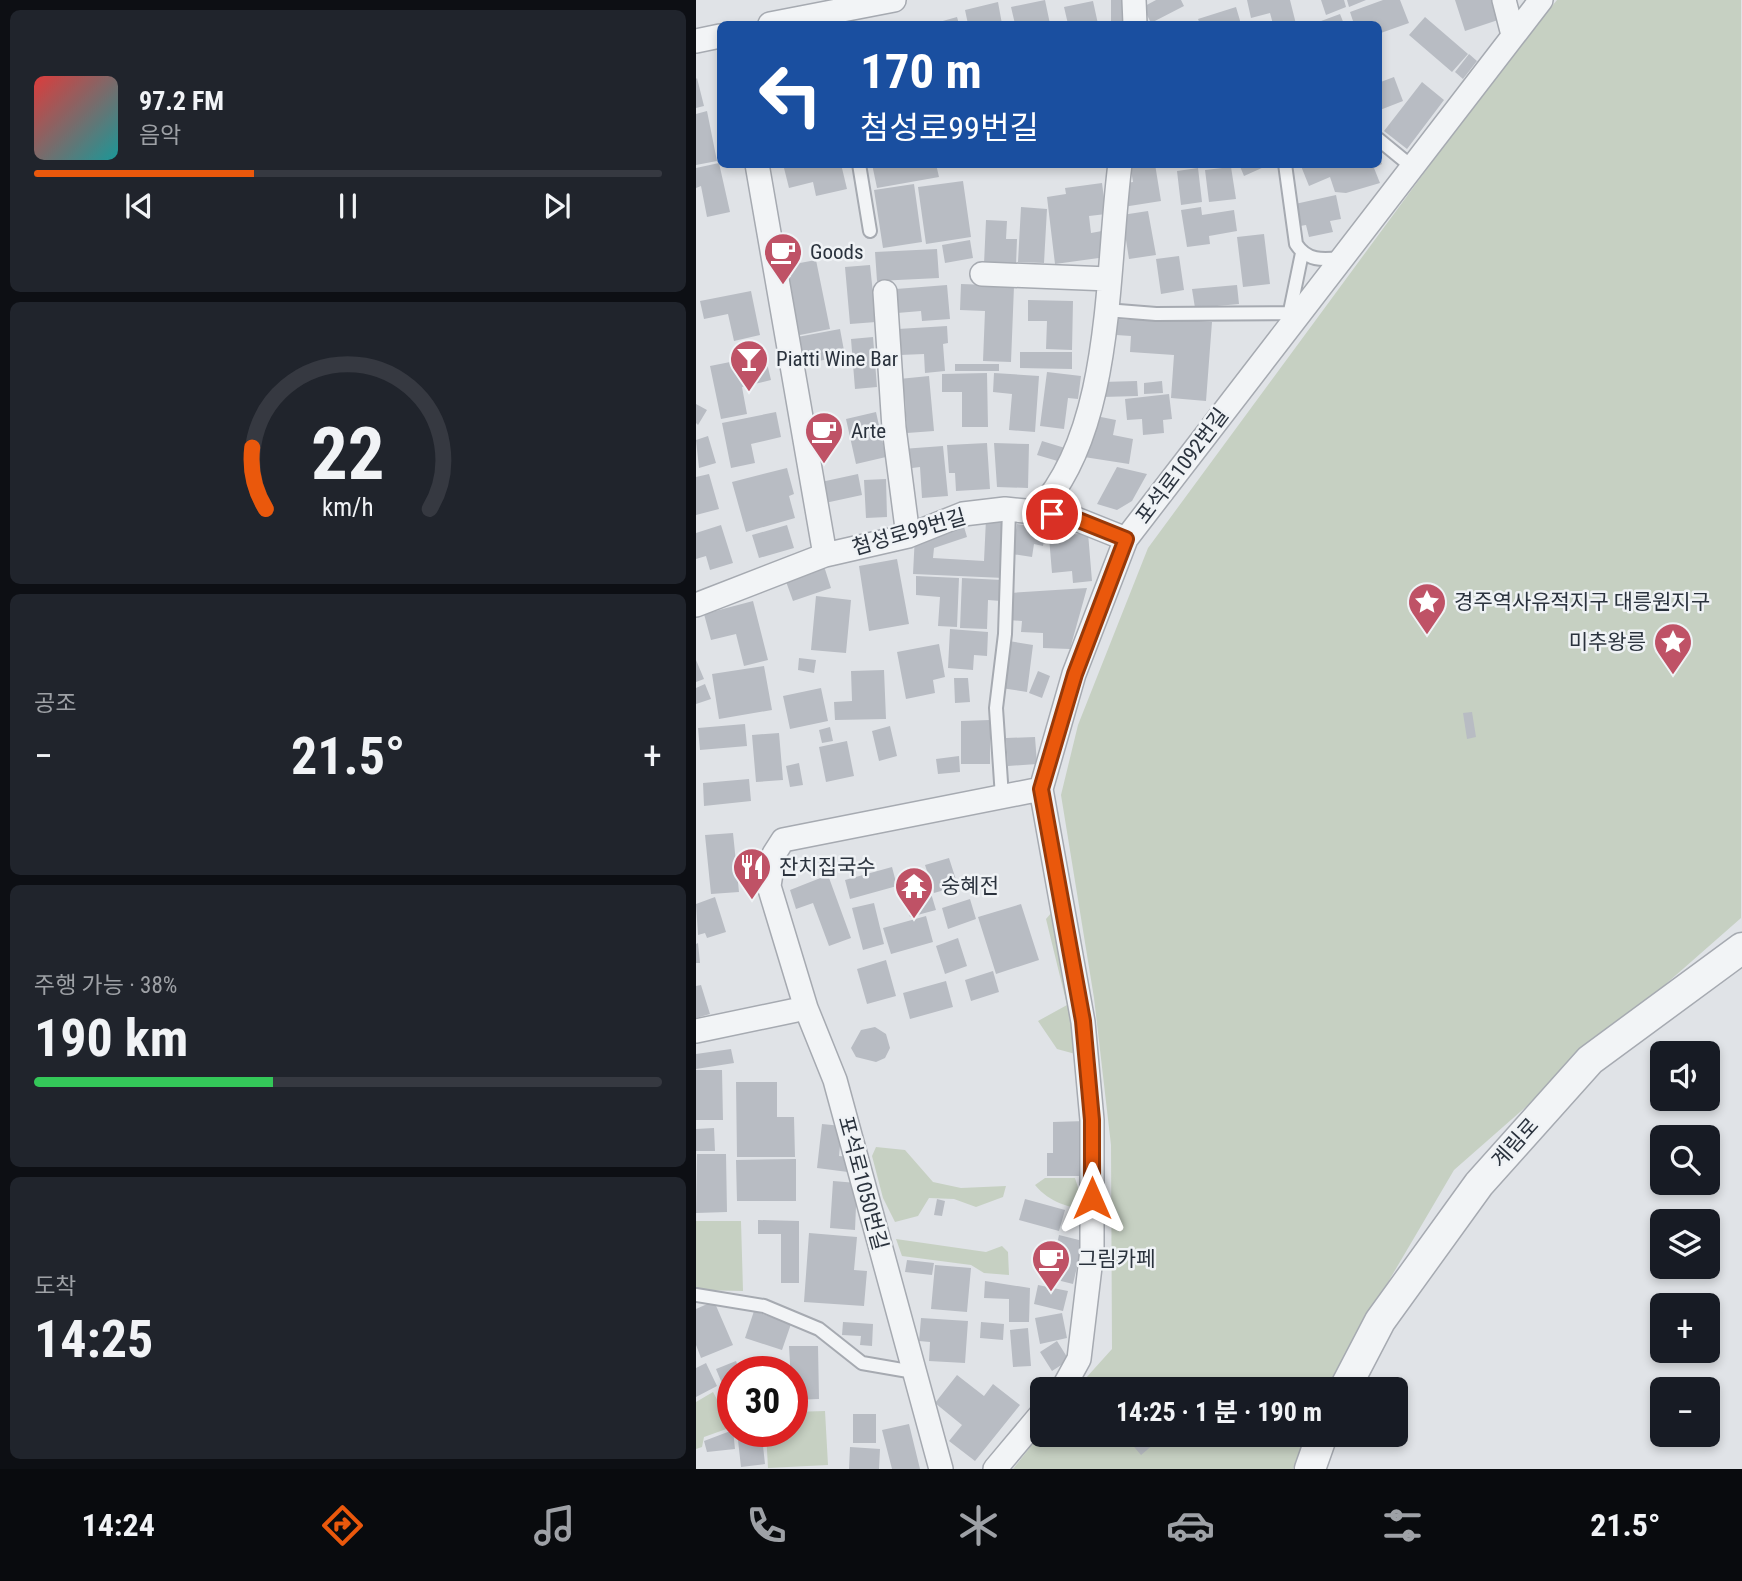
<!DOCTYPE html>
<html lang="ko">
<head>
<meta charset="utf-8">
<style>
	body { margin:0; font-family:"Roboto Condensed","Noto Sans KR",sans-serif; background:#20242c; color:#f1f3f6; height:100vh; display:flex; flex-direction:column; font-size:26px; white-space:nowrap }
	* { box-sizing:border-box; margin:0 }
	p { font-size:23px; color:#9ea1a6 }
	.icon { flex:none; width:38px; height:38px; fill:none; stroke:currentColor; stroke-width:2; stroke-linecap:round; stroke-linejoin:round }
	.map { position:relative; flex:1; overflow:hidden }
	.sheet { display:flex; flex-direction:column; gap:10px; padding:10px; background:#0d0f14; width:696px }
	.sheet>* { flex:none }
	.banner { position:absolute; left:21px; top:21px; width:665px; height:147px; border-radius:10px; box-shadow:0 4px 10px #0003; background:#1a4fa0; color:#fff; overflow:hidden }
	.controls { position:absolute; left:954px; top:1041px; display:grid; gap:14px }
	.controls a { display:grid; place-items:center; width:70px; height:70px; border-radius:10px; background:#171b24; box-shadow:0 4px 10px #0003; font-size:35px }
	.speed { position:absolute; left:21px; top:1356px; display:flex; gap:14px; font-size:35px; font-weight:700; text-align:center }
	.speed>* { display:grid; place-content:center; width:91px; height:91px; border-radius:50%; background:#171b24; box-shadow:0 4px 10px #0003; line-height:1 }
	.speed .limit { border:10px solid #d22; background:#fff; color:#111 }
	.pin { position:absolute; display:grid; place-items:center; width:60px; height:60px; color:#fff; margin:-30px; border:4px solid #fff; border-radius:50%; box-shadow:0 2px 7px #0007 }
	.me { position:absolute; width:77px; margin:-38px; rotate:0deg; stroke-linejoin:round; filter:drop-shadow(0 0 5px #0008) }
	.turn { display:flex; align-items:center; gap:24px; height:147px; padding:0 28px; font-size:32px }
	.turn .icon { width:91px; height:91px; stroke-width:2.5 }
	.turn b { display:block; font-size:49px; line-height:60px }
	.big { font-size:52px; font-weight:700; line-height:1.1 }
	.sheet .tile { flex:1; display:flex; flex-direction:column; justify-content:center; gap:10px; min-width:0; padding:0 24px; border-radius:10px; background:#20242c }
	.sheet .dial { align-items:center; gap:0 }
	.dial svg { height:182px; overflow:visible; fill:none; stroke:#363941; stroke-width:7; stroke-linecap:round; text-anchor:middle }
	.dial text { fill:#f1f3f6; stroke:none }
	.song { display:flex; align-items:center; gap:21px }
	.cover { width:84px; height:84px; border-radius:10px; background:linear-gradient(135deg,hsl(0 70% 55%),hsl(180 70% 35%)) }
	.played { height:7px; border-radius:4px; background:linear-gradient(90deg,#ea580c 35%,#363941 35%) }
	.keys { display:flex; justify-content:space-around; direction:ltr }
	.heat { display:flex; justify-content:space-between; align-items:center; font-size:38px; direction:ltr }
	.charge { height:10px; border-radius:5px; background:linear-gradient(90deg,#34c759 38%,#363941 0) }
	.trip { position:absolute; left:334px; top:1377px; width:378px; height:70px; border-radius:10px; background:#171b24; box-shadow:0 4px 10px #0003; font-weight:700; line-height:70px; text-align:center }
	.menu { display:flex; height:112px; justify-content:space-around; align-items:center; background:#090b0e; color:#9ea1a6 }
	.menu .icon { width:49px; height:49px }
	.menu .active { color:#ea580c }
	.menu b { font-size:32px; color:#f1f3f6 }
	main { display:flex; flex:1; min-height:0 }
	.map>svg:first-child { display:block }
</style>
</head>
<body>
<main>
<section class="sheet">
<div class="tile">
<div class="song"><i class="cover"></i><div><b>97.2 FM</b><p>음악</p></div></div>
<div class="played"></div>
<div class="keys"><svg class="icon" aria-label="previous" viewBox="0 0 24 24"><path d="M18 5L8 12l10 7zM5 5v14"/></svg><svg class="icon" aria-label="pause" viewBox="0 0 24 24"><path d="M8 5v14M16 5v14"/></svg><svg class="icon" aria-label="next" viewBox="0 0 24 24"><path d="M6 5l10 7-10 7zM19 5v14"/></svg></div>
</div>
<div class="tile dial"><svg viewBox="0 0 100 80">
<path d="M14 69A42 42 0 1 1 86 69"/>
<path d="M14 69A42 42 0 0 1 8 42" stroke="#ea580c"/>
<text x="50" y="56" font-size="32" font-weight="700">22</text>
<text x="50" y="72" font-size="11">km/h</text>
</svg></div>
<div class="tile"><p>공조</p>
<div class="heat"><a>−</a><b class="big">21.5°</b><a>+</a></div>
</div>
<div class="tile"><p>주행 가능 · 38%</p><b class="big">190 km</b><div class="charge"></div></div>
<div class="tile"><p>도착</p><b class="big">14:25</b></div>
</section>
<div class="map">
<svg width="1046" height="1469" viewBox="0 0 1046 1469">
	<rect width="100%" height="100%" fill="#e0e3e7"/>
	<path fill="#c6d0c2" d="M861 0H1045V918L758 1170 668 1323 636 1389H380L416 1349 415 1145 398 998 365 795 382 725 452 548 806 67Z
		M374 891 383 1055 361 1049 342 1021 371 1005 350 919Z
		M180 1147 209 1150 237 1182 265 1188 310 1186 307 1197 280 1207 258 1199 233 1198 222 1216 199 1222 187 1198 176 1156Z
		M349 1178H379L385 1197 396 1210C373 1208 354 1203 339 1185Z
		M0 1221H45L47 1291 0 1290Z
		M200 1239 290 1252 306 1246 312 1252 313 1275 288 1273 275 1265 206 1256Z
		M17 1392 36 1427 8 1437 6 1447 0 1449V1402Z
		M129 1411 132 1465 72 1468 70 1432H96V1412Z
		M346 1432V1435H614L597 1469H317Z"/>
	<path fill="#b8bcc3" d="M349 0 354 24H319L315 7Z
		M415 0H433L434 24H415Z
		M460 0H485L488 6 455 23 447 7Z
		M551 0H594L600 24H577L574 13 555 18Z
		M625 0H648L650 7 630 15Z
		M651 0H670L653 7Z
		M687 0H704L713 23 682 34V24H658L654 12Z
		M759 0H799L805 19 769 31Z
		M397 1 402 24H372L368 7Z
		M302 2 306 24H272L269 10Z
		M540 7 545 24H504L502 19Z
		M644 14 648 24H617Z
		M261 17 263 24H236Z
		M729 17 772 54 756 72 713 35Z
		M773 54 781 61 767 79 759 72Z
		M698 77 707 101 684 110 682 83Z
		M1 78 8 106 0 108V79Z
		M726 82 748 100 711 149 688 131Z
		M11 111 21 161 0 165V114Z
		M683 157 686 164 678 168 684 183 650 193 639 192 634 177 613 186 605 166 682 164Z
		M23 163 34 212 11 217 5 186 0 188V168Z
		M87 164H145L151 189 120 196 117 182 93 188Z
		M176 164H240L243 177 181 188Z
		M434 164H459L465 201 427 207 423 184 437 182Z
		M543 164H567L568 167 548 176Z
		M535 167 540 199 513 202 509 170Z
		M502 168 506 202 485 205 481 171Z
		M267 181 275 237 230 244 222 187Z
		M406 183 410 214 393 216 395 233 406 231 410 257 359 264 351 197 370 194 369 188Z
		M218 184 226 242 187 248 178 190Z
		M640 195 645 219 634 221 637 232 613 237 610 225 604 226 599 204Z
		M325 207 351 209 348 263 322 262Z
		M505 207 506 215 538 210 541 231 513 236 514 244 491 247 485 210Z
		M452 211 460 255 433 259 426 215Z
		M290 220 311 221 310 239H321L320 265 288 264Z
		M568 234 574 284 547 287 541 237Z
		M274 240 277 258 249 263 246 245Z
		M241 249 243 278 181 281 179 252Z
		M483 256 488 290 465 294 460 259Z
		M120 260 134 329 99 336 87 278 95 277 93 265Z
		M174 265 180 322 154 324 149 267Z
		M265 284 318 286 315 362 287 361 289 311 264 310Z
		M251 285 254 319 226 321 225 311 201 313 200 289Z
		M541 285 543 304 499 308 496 289Z
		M55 291 64 335 38 341 32 314 8 319 4 301Z
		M332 300 377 301 376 350 350 349 351 321H332Z
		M435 316 516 322 510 401 475 398 478 355 434 352 435 336 420 335 422 319 435 320Z
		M251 326 252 343 247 344 249 371 229 373 228 354 204 355 202 329Z
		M144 329 149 356 101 365 96 338Z
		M177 337 181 387 159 389 155 339Z
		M324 352H376V369L324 368Z
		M69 355 75 380 46 387 51 414 25 419 14 366Z
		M259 364H303V371H259Z
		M351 372 385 376 382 399 372 398 368 429 344 426Z
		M291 373 292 427H266V392H246V374Z
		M298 373 343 376 339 432 313 430 316 394 297 392Z
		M233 376 238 431 211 433 209 398H205L203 379Z
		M441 381 442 396 406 397V382Z
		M466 381 467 393 448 394V383Z
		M473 394 476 419 467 420 468 433 447 435 446 419 431 420 429 399Z
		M0 404 11 410 2 425 0 423Z
		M80 412 85 437 55 444 59 463 35 468 26 423Z
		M180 412 190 457 160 464 150 419Z
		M395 415 420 420 417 435 437 439 433 464 388 457Z
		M12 436 20 463 3 468 0 440Z
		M346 441 369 448 365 462 341 455Z
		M291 443 294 489 260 491 259 473H253L251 445Z
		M298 443 333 444 332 488 301 487Z
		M247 446 252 496 226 498 224 467 208 469 206 449Z
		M421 467 451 474 436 501 421 510 401 504Z
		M91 468 98 494 93 496 99 518 50 532 36 482Z
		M13 474 23 509 0 515V477Z
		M162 474 166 495 129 503 125 482Z
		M190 479 191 517 170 518 168 480Z
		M290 519 310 520 308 578 217 574 219 535 266 520 271 537 238 548 237 558 288 561Z
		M321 524 350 529 347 546 338 544 336 557 316 554Z
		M25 525 37 563 14 570 10 556 0 559V533Z
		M91 525 98 548 63 558 56 535Z
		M392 533 396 581 377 583 376 571 356 573 353 537Z
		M201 559 213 624 173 631 163 566Z
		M127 563 135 588 97 601 88 576Z
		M220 576 263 578 261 627 242 626 244 597 220 595Z
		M266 578 306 580 305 601 292 600 291 629 264 628Z
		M391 588 374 649 347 648V633L325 632 326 621 313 620 314 593Z
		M120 596 155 600 150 653 115 650Z
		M57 601 72 660 48 666 40 634 15 640 8 614Z
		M254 629 292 632 291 656 278 655 277 670 252 668Z
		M313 641 337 645 331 692 305 688Z
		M243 644 249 677 237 680 239 693 210 699 201 652Z
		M103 658 120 660 118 673 102 670Z
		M0 660 8 679 0 682Z
		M68 666 76 710 23 719 16 674Z
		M188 670 190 719 139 720 138 702 156 701 155 671Z
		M342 671 354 676 346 698 333 693Z
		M258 678H272L274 702 259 703Z
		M9 684 15 699 0 704V688Z
		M125 688 132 721 94 729 87 696Z
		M776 712 780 737 771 739 767 713Z
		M294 720V764H265V721Z
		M49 724 51 746 4 750 2 728Z
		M194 726 201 756 183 761 176 731Z
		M134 727 137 741 126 743 123 730Z
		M83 733 87 780 60 782 56 735Z
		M339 737 341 764 312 766 310 738Z
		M151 741 158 776 130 782 123 747Z
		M263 756 264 772 242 774 240 759Z
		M103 763 107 785 94 787 90 766Z
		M53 779 55 801 8 806 7 783Z
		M37 833 43 892 15 894 9 835Z
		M253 858 262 886 238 893 229 865Z
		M196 867 201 886 154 899 149 880Z
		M228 870 240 910 214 917 203 878Z
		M132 875 155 938 133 946 117 903 100 909 94 890Z
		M19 897 30 932 11 938 9 933 2 935 0 904Z
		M274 899 280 919 252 929 246 908Z
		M178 903 188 944 167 950 156 908Z
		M325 904 343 960 300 974 282 917Z
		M230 916 237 942 195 954 187 928Z
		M262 938 271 966 249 974 240 946Z
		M2 943 4 963H0V944Z
		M190 960 200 996 171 1004 161 969Z
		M297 971 303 992 275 1001 269 980Z
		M250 981 257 1007 214 1019 207 993Z
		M5 985 14 1014 0 1018V986Z
		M179 1027 190 1034 194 1048 189 1058 180 1062 160 1057 155 1048 165 1030Z
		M35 1049 38 1063 0 1069V1054Z
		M0 1070H26L27 1120H0Z
		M40 1082H81V1117H98L99 1157H41Z
		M390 1121V1176H351V1153H357V1122Z
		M126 1124 146 1126 143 1156 153 1157 152 1172 121 1168Z
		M18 1128 19 1151H0V1129Z
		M1 1154H30L31 1212 0 1213Z
		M100 1159V1201H41L40 1160Z
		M137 1181 161 1183 159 1230 134 1228Z
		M241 1199 249 1201 246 1216 238 1215Z
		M329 1199 369 1210 363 1231 323 1220Z
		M62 1220 103 1221V1283H85V1234H62Z
		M113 1233 161 1237 158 1270 171 1271 168 1306 108 1302Z
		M363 1235 387 1241 377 1284 353 1278Z
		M211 1260 238 1263 236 1275 209 1272Z
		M239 1265 275 1268 271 1312 235 1309Z
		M289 1281 334 1288 333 1322H313V1299L288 1298Z
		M342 1285 372 1291 367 1311 338 1304Z
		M18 1301 37 1345 5 1358 0 1345V1309Z
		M58 1311 95 1324 86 1350 49 1338Z
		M366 1313 371 1338 344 1344 339 1318Z
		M225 1318 272 1321 269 1363 233 1361 234 1342 223 1341Z
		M147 1322 177 1324 176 1346 164 1345 165 1336 146 1335Z
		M285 1322 308 1324 307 1340 284 1338Z
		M332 1328 335 1366 317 1367 314 1330Z
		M361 1341 373 1360 356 1371 344 1352Z
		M93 1346H122L123 1399 96 1400Z
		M40 1361 44 1372H37V1410L20 1369Z
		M10 1363 21 1386 0 1397V1368Z
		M261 1375 288 1396 297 1384 324 1405 279 1461 253 1441 266 1425 239 1403Z
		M157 1414H180V1443H157Z
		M213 1424 224 1469H196L186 1430Z
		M37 1430 39 1449 11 1452 8 1441Z
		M428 1435H451L458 1444 445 1455Z
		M66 1437 69 1464 45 1467 42 1440Z
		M154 1447 184 1449 183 1469H153Z"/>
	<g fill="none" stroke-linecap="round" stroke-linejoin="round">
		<defs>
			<path id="service" d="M682 139 715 166
				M163 164 174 231
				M589 164 600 244C611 261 626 260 645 258
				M410 310 460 314 593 313
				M592 321 606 253
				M306 797 300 708 309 634 313 510
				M0 1295 68 1306 123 1329 166 1363 218 1372"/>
			<path id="minor" d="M438 0 439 24
				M808 0 817 35
				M74 24 198 0
				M0 41 24 36
				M61 164 129 555
				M286 274 413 279
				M189 292 198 428 212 536
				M341 512C418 431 410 271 424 164
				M0 605 129 555 212 536 267 514 309 509 370 515 430 539
				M110 1008 73 886 78 854 87 840 345 789
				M0 1031 110 1008 139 1080 245 1469
				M366 1390 383 1359 396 1250V1120L387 1022 345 789 378 674 430 539 845 0
				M299 1469 346 1413"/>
			<path id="tertiary" d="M648 1390 684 1321 783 1184 894 1060 1046 948
				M614 1469 626 1435"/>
		</defs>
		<use href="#service" stroke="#a6aab1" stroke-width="16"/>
		<use href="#minor" stroke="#a6aab1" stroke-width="26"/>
		<use href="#tertiary" stroke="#a6aab1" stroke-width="33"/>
		<use href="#service" stroke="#f2f4f6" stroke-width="12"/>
		<use href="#minor" stroke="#f2f4f6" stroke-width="23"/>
		<use href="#tertiary" stroke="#f2f4f6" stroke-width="30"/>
	</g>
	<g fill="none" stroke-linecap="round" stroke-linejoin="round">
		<defs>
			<path id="route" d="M356 514 370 515 430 539 379 674 345 789 387 1021 396 1120V1198"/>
		</defs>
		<use href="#route" stroke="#983908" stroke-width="18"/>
		<use href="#route" stroke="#ea580c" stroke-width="12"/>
	</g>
	<defs>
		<symbol id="cafe-pin" viewBox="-11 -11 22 30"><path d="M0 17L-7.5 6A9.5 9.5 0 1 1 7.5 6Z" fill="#bf5266" stroke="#eff2f5"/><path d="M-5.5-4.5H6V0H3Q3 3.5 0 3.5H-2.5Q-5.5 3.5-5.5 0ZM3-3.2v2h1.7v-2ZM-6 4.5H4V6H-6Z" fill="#fff"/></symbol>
		<symbol id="bar-pin" viewBox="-11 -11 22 30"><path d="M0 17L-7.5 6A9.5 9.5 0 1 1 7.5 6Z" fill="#bf5266" stroke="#eff2f5"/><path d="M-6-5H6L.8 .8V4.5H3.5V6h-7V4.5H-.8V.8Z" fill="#fff"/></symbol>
		<symbol id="sight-pin" viewBox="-11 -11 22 30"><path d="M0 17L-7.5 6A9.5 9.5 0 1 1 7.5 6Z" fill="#bf5266" stroke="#eff2f5"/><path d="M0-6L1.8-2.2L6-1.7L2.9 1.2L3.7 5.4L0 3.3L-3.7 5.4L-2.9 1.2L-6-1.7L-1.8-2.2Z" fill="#fff"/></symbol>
		<symbol id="restaurant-pin" viewBox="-11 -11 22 30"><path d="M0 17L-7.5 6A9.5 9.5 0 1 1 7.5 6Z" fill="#bf5266" stroke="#eff2f5"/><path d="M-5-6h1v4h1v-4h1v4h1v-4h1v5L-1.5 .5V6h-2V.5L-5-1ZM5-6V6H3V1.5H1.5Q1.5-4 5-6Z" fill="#fff"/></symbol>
		<symbol id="temple-pin" viewBox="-11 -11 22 30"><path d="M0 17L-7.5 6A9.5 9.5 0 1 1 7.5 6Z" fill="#bf5266" stroke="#eff2f5"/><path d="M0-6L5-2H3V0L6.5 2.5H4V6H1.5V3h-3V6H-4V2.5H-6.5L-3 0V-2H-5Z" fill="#fff"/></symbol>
	</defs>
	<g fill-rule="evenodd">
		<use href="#cafe-pin" x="65" y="230" width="44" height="60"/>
		<use href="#bar-pin" x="31" y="337" width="44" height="60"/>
		<use href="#cafe-pin" x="106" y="409" width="44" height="60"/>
		<use href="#sight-pin" x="709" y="580" width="44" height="60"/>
		<use href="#sight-pin" x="955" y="620" width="44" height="60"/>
		<use href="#restaurant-pin" x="34" y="845" width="44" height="60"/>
		<use href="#temple-pin" x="196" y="864" width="44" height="60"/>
		<use href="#cafe-pin" x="333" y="1237" width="44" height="60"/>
	</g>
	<g text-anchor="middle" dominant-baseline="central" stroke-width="5" stroke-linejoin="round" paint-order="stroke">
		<g font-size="21" fill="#2a323d" stroke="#eff2f5" text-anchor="start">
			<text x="114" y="252">Goods</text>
			<text x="80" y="359">Piatti Wine Bar</text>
			<text x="155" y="431">Arte</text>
			<text x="758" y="602">경주역사유적지구 대릉원지구</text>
			<text x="950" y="642" text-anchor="end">미추왕릉</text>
			<text x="83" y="867">잔치집국수</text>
			<text x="245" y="886">숭혜전</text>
			<text x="382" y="1259">그림카페</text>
		</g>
		<g font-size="21" fill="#2a323d" stroke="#eff2f5">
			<text transform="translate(486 466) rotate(-53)">포석로1092번길</text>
			<text transform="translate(213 532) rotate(-16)">첨성로99번길</text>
			<text transform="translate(819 1143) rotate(-48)">계림로</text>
			<text transform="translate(167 1183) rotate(75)">포석로1050번길</text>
		</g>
	</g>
</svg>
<div class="controls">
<a><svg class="icon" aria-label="sound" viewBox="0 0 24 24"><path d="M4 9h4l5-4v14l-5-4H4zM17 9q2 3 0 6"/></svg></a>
<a><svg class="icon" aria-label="search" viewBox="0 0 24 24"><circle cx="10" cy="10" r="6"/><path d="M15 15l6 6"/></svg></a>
<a><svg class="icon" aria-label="layers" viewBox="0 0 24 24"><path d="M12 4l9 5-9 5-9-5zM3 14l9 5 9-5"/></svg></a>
<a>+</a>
<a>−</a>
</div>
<div class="speed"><div class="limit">30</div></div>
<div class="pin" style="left:356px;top:514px;background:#d93025"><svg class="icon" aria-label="arrive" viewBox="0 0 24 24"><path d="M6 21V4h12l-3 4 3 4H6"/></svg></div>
<svg class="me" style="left:396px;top:1198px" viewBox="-20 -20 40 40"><path d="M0-17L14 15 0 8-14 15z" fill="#ea580c" stroke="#fff" stroke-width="4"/></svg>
<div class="trip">14:25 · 1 분 · 190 m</div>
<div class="banner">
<div class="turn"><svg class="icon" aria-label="left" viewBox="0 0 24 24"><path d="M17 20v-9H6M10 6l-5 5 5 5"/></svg><div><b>170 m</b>첨성로99번길</div></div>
</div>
</div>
</main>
<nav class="menu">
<b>14:24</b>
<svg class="icon active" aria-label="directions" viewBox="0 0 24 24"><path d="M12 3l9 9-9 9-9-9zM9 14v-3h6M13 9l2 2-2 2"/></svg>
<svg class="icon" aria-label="music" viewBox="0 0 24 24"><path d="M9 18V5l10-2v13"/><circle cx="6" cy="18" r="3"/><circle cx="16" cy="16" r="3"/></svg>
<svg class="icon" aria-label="phone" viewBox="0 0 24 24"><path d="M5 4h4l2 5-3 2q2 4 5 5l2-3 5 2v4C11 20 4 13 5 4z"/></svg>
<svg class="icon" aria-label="climate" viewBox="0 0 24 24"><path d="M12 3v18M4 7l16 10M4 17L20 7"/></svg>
<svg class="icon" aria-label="car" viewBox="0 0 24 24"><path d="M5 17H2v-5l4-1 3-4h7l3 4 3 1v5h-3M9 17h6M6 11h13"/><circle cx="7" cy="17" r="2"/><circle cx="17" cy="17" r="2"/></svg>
<svg class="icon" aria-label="filters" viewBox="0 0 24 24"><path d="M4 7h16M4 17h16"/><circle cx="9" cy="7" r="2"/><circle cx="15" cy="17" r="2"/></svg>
<b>21.5°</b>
</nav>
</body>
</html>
